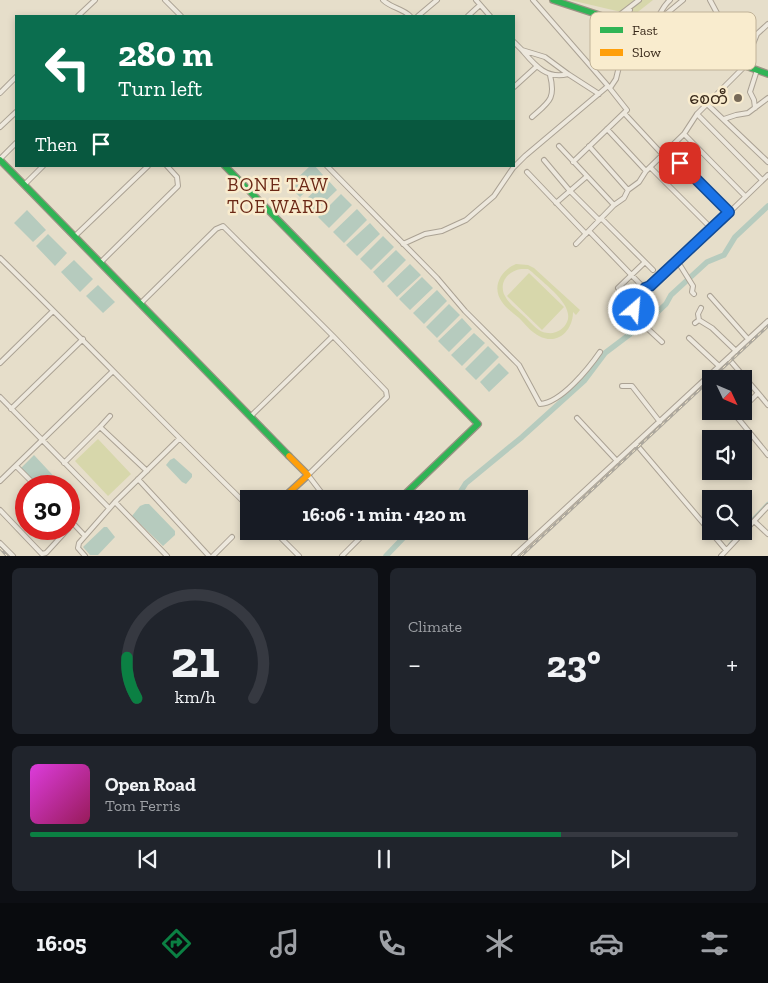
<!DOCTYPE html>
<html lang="en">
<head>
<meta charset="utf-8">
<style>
	body { margin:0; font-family:"Zilla Slab","Noto Sans Myanmar",serif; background:#20242c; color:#f1f3f6; height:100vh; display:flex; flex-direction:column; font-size:19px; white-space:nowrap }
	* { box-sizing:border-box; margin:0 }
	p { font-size:16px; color:#9ea1a6 }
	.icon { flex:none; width:28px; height:28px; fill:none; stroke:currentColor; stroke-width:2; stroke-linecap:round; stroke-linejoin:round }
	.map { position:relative; height:556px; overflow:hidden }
	.details { display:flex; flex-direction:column; gap:12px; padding:12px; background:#0d0f14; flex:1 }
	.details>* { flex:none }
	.hud { position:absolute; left:15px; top:15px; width:500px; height:152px; border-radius:0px; box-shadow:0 2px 8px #0003; background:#0b6e4f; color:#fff; overflow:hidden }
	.needle { width:32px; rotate:134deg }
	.buttons { position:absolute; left:702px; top:370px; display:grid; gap:10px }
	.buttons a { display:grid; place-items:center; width:50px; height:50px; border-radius:0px; background:#171b24; box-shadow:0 2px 8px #0003; font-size:25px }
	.speed { position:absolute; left:15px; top:475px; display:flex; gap:10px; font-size:25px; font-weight:700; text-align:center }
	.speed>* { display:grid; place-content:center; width:65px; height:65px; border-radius:50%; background:#171b24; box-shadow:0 2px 8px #0003; line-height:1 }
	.speed .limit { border:8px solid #d22; background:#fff; color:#111 }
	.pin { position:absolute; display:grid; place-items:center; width:42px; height:42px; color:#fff; margin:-21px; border-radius:10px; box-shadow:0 2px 8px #0006 }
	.me { position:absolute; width:55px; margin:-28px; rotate:27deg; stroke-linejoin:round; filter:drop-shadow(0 0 4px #0008) }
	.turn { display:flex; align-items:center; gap:18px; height:105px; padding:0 20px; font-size:22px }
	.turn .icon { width:65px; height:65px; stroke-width:2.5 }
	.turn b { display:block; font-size:35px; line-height:42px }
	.then { display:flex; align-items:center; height:48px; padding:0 20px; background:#0003; gap:10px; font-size:19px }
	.big { font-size:38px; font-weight:700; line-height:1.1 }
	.details .tile { flex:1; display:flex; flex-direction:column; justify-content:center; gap:8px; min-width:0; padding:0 18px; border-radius:8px; background:#20242c }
	.details .dial { align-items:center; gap:0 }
	.dial svg { height:130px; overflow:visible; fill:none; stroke:#363941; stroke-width:7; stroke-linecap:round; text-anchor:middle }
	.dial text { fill:#f1f3f6; stroke:none }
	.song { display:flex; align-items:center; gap:15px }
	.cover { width:60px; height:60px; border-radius:8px; background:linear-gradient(135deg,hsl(300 70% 55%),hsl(330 70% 35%)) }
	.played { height:5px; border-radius:2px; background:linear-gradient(90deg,#0b8043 75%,#363941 75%) }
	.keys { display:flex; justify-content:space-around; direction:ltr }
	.heat { display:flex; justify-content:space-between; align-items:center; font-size:28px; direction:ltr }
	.details .tiles { flex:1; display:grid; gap:12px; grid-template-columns:1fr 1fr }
	.tile:last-child { grid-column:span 2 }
	.trip { position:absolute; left:240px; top:490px; width:288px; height:50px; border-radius:0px; background:#171b24; box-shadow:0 2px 8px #0003; font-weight:700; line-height:50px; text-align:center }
	.menu { display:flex; height:80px; justify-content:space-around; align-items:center; background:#090b0e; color:#9ea1a6 }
	.menu .icon { width:35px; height:35px }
	.menu .current { color:#0b8043 }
	.menu b { font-size:22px; color:#f1f3f6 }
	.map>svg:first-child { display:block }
</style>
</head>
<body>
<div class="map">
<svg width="768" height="556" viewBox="0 0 768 556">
	<rect width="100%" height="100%" fill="#e6deca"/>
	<path fill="#d7d7ab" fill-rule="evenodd" d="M570 0H653L634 15Z
		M516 264 528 265 534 268 580 310 576 315 573 312C573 330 558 346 539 336 531 332 525 324 519 318 513 313 506 308 502 302 491 287 501 270 516 264ZM521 269H528L532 272C543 283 575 305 567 322 564 329 556 334 548 333 538 333 531 322 524 316 518 310 509 304 505 296 498 283 508 271 521 269Z
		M529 273 564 307 542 330 507 296Z
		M98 439 131 474 108 496 75 461Z"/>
	<path fill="#b6cbbe" d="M310 166H315L323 175 300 197 289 186Z
		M327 179 337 190 314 212 303 202Z
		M341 194 352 205 329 228 318 217Z
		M357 209 367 220 344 243 333 232Z
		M27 210 46 230 33 242 14 223Z
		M370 223 380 234 357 256 346 245Z
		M48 234 67 253 55 266 36 246Z
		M383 236 394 247 371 270 360 259Z
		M396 250 406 260 383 283 373 272Z
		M74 260 93 279 80 292 61 272Z
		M410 264 421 275 397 297 387 286Z
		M422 277 433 288 410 310 399 299Z
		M98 285 115 302 103 313 86 296Z
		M437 290 447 301 424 324 413 313Z
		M449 304 460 315 437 338 426 327Z
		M462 318 472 329 449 352 438 341Z
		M474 333 485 343 462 366 451 355Z
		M488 346 499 357 476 380 465 369Z
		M499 363 509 373 489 392 480 382Z
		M34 455 61 484 58 486H39L21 468Z
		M174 458 192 474V477L186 484 182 482 166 465 170 460Z
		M145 504H149L175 531V535L163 546 132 516 140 506Z
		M104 527H107L115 537 98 555H90L83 547Z"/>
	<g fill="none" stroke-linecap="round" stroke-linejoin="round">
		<path stroke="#b6cbbe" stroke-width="3" d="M744 528 768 503
			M730 544 741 531"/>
		<path stroke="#b6cbbe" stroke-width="5.5" d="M456 499 466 483 522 437 584 381 605 353 650 319 666 304 671 295 707 262 724 255 735 237 768 206
			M386 556 408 533 416 537 427 531"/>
		<defs>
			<path id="street" d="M165 0 181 16
				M383 0C391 8 402 8 410 16
				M476 0 490 16
				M533 0 608 86 627 110 573 162
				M78 16 95 0
				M418 16 437 0
				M468 16 480 5
				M613 20 639 0
				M656 20C661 13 663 6 670 0
				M629 24 627 17 630 10
				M651 32 654 24 683 0
				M733 38 752 48
				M514 42 522 50 545 57 568 74 599 94
				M522 50C534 64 546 80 568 74
				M706 52 717 20 718 15 710 0
				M744 66 757 34 768 24
				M514 87 536 67
				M610 88 616 79 623 50 633 27
				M0 93 16 77
				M707 104 768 162
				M755 108 754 100 750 92 757 70
				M624 113 663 155
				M697 114 762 180
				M532 117C549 102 556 99 550 75
				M724 119 736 115 748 113 768 98
				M0 127 16 112
				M607 129 646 171
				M684 134 745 196
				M559 146 614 205
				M589 146 628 190
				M668 150 729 212
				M0 159 16 143
				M544 160 570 191 599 220
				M327 166 437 278 465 311 519 365 540 404C561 403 589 368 600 352
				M650 167 712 229
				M527 172 586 234
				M24 185 43 166
				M556 203 586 177
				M601 218 653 270
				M589 231 643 287 648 288 678 262 768 175
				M75 236 148 166
				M403 244 425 234 442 231 466 220 494 196 513 168 525 156 608 86
				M576 244 614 205 624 198 628 190 639 182 646 171 684 134 697 114 745 66
				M0 258C84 340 165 425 249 507
				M101 262 178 186 177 177 167 166
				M678 262 693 286 692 292 694 294
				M618 288 645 262
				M645 288 633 315 662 342
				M710 296 748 339
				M140 304 216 229 223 226 333 336
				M699 320 698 314 701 308
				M695 323 699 320 712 328 736 351
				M689 338 719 366
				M728 358 758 393 744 407
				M0 363 53 311
				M730 379 739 371
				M622 386H632L660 422
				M758 393 768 405
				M0 397 109 508
				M11 409 83 339
				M732 411 768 455
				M110 416 100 427 147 471
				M251 416 333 336 386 391 387 397 308 475
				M577 418 617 461
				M636 444 726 550
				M64 463 100 427
				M16 466 36 486
				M307 477 308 475 321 492 331 499
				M138 479 209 556
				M0 481 113 371
				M115 502 167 556
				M0 510 42 554 46 553 68 529
				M69 519 85 536
				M754 521 768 506
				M274 531 299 556
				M0 543 13 556
				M85 556 78 548 79 543 115 502 179 439
				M213 556 232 537
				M342 556 367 531
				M514 556 768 321
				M721 556 754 521 768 534"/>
			<path id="fast" d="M553 0 651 32 768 74
				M0 160 289 456
				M225 166 478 424 400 499"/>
			<path id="slow" d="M282 499 308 475 289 456"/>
		</defs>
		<use href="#street" stroke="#aba294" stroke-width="6"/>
		<use href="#fast" stroke="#9a9284" stroke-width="8"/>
		<use href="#slow" stroke="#9a9284" stroke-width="8"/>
		<use href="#street" stroke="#ede8dd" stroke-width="4"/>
		<use href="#fast" stroke="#30b455" stroke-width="5.5"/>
		<use href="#slow" stroke="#ff9f0a" stroke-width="5.5"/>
		<defs>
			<path id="rail" d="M711 379 768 326
				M0 548 7 556
				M521 556 711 379"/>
		</defs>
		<use href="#rail" stroke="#aca79d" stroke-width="3"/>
		<use href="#rail" stroke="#f9ecce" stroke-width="1" stroke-dasharray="4" stroke-linecap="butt"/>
	</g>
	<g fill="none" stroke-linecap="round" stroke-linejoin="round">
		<defs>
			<path id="route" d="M634 310 645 288 650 286 729 212 680 163"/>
		</defs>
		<use href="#route" stroke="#114b97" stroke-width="12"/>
		<use href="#route" stroke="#1a73e8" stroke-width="9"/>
	</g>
	<circle fill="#766958" stroke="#f9ecce" stroke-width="2" cx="738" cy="98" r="5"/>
	<g text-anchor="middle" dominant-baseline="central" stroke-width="5" stroke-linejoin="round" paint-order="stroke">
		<g font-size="16" fill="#3a2a1b" stroke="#f9ecce" text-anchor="end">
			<text x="728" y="98">စေတီ</text>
		</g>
		<g font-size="19" letter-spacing="1" fill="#6b2816" stroke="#f9ecce">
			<text x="278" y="184">BONE TAW<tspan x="278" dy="22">TOE WARD</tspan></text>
		</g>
	</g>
	<rect x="590" y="12" width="166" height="58" rx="8" fill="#f9ecce" stroke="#c0b298" stroke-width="1"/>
	<rect x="600" y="27" width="23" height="6" fill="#30b455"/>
	<rect x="600" y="49" width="23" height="7" fill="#ff9f0a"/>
	<g font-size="14" fill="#3a2a1b">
		<text x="632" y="35">Fast</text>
		<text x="632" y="57">Slow</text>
	</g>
</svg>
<div class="buttons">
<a><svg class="needle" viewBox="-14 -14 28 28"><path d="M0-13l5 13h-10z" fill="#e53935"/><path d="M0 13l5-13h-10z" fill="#9ea1a6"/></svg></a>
<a><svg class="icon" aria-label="sound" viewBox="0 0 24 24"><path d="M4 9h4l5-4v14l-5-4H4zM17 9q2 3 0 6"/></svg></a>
<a><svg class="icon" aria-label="search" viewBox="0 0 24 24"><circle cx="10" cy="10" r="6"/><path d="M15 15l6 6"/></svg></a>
</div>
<div class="speed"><div class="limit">30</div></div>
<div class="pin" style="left:680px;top:163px;background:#d93025"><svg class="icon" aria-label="arrive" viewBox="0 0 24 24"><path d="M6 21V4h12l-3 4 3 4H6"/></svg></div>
<svg class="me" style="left:634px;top:310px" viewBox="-20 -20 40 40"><circle r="17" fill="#1a73e8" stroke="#fff" stroke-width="3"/><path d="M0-11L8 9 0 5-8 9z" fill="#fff"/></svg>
<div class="trip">16:06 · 1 min · 420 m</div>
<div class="hud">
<div class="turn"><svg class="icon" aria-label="left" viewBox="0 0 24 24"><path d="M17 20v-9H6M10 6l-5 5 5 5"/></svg><div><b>280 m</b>Turn left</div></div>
<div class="then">Then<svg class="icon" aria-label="arrive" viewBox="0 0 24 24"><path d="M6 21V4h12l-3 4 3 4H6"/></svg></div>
</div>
</div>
<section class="details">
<div class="tiles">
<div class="tile dial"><svg viewBox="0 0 100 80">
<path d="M14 69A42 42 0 1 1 86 69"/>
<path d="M14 69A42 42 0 0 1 8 44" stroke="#0b8043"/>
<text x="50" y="56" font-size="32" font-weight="700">21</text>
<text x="50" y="72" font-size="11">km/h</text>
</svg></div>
<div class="tile"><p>Climate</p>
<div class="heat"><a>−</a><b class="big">23°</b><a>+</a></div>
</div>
<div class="tile">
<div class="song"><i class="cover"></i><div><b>Open Road</b><p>Tom Ferris</p></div></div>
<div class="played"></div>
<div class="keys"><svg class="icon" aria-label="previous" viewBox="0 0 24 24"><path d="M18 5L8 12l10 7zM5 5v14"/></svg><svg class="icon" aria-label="pause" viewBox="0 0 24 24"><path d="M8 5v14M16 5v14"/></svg><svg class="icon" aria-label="next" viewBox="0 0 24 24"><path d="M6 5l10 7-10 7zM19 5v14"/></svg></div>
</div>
</div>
</section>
<nav class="menu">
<b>16:05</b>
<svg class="icon current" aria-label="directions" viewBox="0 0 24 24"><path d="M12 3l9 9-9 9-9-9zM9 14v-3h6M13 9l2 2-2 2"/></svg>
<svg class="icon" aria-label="music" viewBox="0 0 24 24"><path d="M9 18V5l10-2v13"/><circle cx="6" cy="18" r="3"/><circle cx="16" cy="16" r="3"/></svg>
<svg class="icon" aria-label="phone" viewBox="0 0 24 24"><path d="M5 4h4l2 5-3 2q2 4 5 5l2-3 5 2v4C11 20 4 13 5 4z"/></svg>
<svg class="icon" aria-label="climate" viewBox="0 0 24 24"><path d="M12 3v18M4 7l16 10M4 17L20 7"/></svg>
<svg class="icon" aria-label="car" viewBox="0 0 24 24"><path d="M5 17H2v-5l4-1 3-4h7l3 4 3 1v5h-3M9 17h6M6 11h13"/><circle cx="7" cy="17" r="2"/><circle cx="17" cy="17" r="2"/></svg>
<svg class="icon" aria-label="filters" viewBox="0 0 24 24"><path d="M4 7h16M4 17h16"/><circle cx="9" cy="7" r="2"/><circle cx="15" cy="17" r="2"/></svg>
</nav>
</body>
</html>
